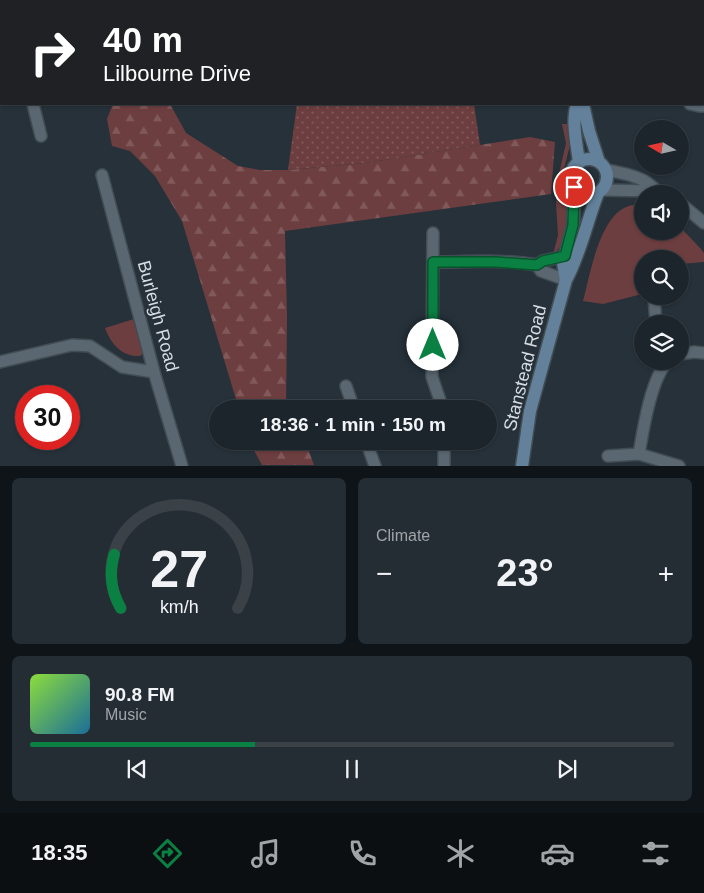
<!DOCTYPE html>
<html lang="en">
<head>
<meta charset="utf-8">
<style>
	body { margin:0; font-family:Arial,sans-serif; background:#252d34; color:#f1f3f6; height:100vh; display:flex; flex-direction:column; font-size:19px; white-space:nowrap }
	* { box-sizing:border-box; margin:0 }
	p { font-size:16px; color:#a0a5a9 }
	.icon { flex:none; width:28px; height:28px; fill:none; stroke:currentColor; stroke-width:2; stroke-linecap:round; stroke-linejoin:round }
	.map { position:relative; height:466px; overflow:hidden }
	.details { display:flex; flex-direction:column; gap:12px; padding:12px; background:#0f1418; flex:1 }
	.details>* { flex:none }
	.banner { position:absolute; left:0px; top:0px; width:705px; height:105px; box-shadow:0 1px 4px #0004,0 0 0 1px #3a4248; background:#202124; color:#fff; overflow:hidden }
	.needle { width:32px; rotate:279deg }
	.buttons { position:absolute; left:634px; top:120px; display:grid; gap:10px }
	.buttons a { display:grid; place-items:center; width:55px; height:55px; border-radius:50%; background:#1c252c; box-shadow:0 1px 4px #0004,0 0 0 1px #3a4248; font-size:25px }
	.speed { position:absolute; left:15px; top:385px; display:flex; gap:10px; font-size:25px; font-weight:700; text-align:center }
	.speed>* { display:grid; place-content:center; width:65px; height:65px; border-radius:50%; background:#1c252c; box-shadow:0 1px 4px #0004,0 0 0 1px #3a4248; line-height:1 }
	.speed .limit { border:8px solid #d22; background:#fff; color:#111 }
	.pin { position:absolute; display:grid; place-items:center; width:42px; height:42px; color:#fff; margin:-21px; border:2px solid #fff; border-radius:50%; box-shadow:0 1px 5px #0007 }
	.me { position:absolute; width:55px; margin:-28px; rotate:0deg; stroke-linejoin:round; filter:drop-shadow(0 0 4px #0008) }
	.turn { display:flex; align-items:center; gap:18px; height:105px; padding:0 20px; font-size:22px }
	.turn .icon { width:65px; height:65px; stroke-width:2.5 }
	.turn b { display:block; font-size:35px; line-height:42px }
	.big { font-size:38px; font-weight:700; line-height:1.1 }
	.details .tile { flex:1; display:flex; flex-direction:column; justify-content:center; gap:8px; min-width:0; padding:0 18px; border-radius:8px; background:#252d34 }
	.details .dial { align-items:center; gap:0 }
	.dial svg { height:130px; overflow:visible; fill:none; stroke:#3a4248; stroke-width:7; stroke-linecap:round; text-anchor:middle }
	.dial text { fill:#f1f3f6; stroke:none }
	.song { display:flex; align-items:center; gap:15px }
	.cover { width:60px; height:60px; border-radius:8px; background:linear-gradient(135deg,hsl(90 70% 55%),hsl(200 70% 35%)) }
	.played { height:5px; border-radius:2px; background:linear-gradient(90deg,#0b8043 35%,#3a4248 35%) }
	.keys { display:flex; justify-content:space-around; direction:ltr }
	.heat { display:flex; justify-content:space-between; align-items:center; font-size:28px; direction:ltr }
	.details .tiles { flex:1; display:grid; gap:12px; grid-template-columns:1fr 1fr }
	.tile:last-child { grid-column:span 2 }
	.trip { position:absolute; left:209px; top:400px; width:288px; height:50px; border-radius:25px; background:#1c252c; box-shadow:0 1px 4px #0004,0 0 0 1px #3a4248; font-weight:700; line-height:50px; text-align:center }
	.tab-bar { display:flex; height:80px; justify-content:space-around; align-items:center; background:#0b0f12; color:#a0a5a9 }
	.tab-bar .icon { width:35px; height:35px }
	.tab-bar .active { color:#0b8043 }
	.tab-bar b { font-size:22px; color:#f1f3f6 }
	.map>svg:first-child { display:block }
</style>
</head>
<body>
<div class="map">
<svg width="704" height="466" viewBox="0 0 704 466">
	<defs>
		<pattern id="forest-firs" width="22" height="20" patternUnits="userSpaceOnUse" patternTransform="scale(1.25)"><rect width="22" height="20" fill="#6d3e3f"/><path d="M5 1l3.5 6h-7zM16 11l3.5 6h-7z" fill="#81595b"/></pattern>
		<pattern id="park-dots" width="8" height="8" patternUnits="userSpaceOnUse" patternTransform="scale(1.25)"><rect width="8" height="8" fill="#6d3e3f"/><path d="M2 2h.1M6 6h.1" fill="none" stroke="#81595b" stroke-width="1.8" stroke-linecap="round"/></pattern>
	</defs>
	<rect width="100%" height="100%" fill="#26313a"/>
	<path fill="#6d3e3f" d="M562 124H571L569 149 562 177 568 199V221L565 238 560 247 553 255 558 235 556 203 558 178 566 143Z
		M634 205 642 207V231H680V227L701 249 704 253V262L680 264V259H642V294L603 304 583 301C590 276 600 208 634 205Z
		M134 319 143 353 140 356C122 357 111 344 105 328Z"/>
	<path fill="url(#forest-firs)" d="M113 104H170L186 133 238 166 260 170H288L365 163 530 137 555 142 551 194 285 231 287 317 286 409H239L182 221 155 176 130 151 112 146 107 119Z
		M249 441H305L314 465H262Z"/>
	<path fill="url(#park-dots)" d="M297 104H474L480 145 365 163 288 170Z"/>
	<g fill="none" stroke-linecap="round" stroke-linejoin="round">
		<defs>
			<path id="minor" d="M475 0 476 1
				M209 1 210 0
				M235 1V0
				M674 1 677 0
				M0 98H1
				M33 104 41 136
				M690 104 699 106H704
				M606 170C618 172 635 175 646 182 652 186 656 191 663 194
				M102 175 154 372 182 466
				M602 190 656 191
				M680 203 704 223
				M433 233 432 377 443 409
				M433 262C467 262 503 259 537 265L541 271 566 280
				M537 265 543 261 565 256
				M654 296 656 324
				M680 354 694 352 704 353
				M0 362 72 345 90 346 122 367 154 372
				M346 386 354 409
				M366 441 375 466
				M639 454C643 430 651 378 668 361
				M608 456 639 454 679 466
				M444 466V441"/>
			<path id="secondary" d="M596 1 597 0
				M577 104C571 122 577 144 579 163
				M583 104 589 131 599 162
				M571 177a18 18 0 1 1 36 0a18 18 0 1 1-36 0Z
				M566 280 563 263 573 225 574 187
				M522 466 530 411 566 280C580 255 587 221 598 193"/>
		</defs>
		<use href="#minor" stroke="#424c53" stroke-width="14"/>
		<use href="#secondary" stroke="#424c53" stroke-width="15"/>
		<use href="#minor" stroke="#5a6771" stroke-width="11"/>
		<use href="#secondary" stroke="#63819a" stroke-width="12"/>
	</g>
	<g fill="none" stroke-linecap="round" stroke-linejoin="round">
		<defs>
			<path id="route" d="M433 345V262H496L537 265 543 261 565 256 573 225 574 187"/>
		</defs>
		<use href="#route" stroke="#07532c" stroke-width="12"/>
		<use href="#route" stroke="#0b8043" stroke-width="9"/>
	</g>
	<g text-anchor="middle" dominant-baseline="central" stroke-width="5" stroke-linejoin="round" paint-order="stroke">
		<g font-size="18" fill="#d6dce3" stroke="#26313a">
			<text transform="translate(158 316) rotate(75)">Burleigh Road</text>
			<text transform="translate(525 368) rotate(-76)">Stanstead Road</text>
		</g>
	</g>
</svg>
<div class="buttons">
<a><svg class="needle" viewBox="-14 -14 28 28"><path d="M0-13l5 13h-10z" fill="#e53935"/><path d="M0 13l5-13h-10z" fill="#a0a5a9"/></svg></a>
<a><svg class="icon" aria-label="sound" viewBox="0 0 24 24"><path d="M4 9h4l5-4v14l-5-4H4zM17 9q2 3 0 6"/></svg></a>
<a><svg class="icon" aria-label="search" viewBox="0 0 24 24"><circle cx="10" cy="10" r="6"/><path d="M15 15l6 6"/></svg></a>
<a><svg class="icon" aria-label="layers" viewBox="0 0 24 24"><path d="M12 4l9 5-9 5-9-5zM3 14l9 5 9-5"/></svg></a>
</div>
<div class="speed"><div class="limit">30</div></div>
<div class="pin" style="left:574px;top:187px;background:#d93025"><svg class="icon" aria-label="arrive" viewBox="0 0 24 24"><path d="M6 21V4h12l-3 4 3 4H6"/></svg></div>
<svg class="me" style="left:433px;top:345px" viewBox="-20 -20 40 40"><circle r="19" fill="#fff"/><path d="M0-13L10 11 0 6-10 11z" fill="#0b8043"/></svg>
<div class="trip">18:36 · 1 min · 150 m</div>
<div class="banner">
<div class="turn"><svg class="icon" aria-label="right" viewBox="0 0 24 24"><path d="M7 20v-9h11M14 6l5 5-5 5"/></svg><div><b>40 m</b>Lilbourne Drive</div></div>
</div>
</div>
<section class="details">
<div class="tiles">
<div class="tile dial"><svg viewBox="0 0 100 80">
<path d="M14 69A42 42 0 1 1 86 69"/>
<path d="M14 69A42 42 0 0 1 10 36" stroke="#0b8043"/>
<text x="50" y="56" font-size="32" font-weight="700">27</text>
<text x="50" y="72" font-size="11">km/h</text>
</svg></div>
<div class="tile"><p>Climate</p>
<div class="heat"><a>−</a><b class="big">23°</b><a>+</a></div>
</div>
<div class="tile">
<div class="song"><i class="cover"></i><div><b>90.8 FM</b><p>Music</p></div></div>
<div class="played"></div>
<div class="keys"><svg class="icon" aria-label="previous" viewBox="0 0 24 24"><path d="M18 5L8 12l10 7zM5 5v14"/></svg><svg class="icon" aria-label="pause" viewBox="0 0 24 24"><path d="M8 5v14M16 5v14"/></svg><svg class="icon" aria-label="next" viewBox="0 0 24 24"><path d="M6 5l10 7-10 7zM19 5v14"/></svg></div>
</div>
</div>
</section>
<nav class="tab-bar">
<b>18:35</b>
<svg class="icon active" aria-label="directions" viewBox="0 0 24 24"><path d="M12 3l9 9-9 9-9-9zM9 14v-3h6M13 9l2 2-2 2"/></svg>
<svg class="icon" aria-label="music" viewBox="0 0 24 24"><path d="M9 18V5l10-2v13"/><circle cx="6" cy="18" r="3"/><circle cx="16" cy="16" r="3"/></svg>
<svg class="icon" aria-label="phone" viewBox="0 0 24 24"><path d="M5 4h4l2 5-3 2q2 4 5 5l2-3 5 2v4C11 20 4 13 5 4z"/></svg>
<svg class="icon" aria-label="climate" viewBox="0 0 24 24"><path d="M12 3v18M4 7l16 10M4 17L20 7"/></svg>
<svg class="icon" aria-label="car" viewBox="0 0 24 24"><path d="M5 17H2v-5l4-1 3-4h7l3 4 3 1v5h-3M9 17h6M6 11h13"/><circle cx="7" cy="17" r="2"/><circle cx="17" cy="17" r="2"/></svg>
<svg class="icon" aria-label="filters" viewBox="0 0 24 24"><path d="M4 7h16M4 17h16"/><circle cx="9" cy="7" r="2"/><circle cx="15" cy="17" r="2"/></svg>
</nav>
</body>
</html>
